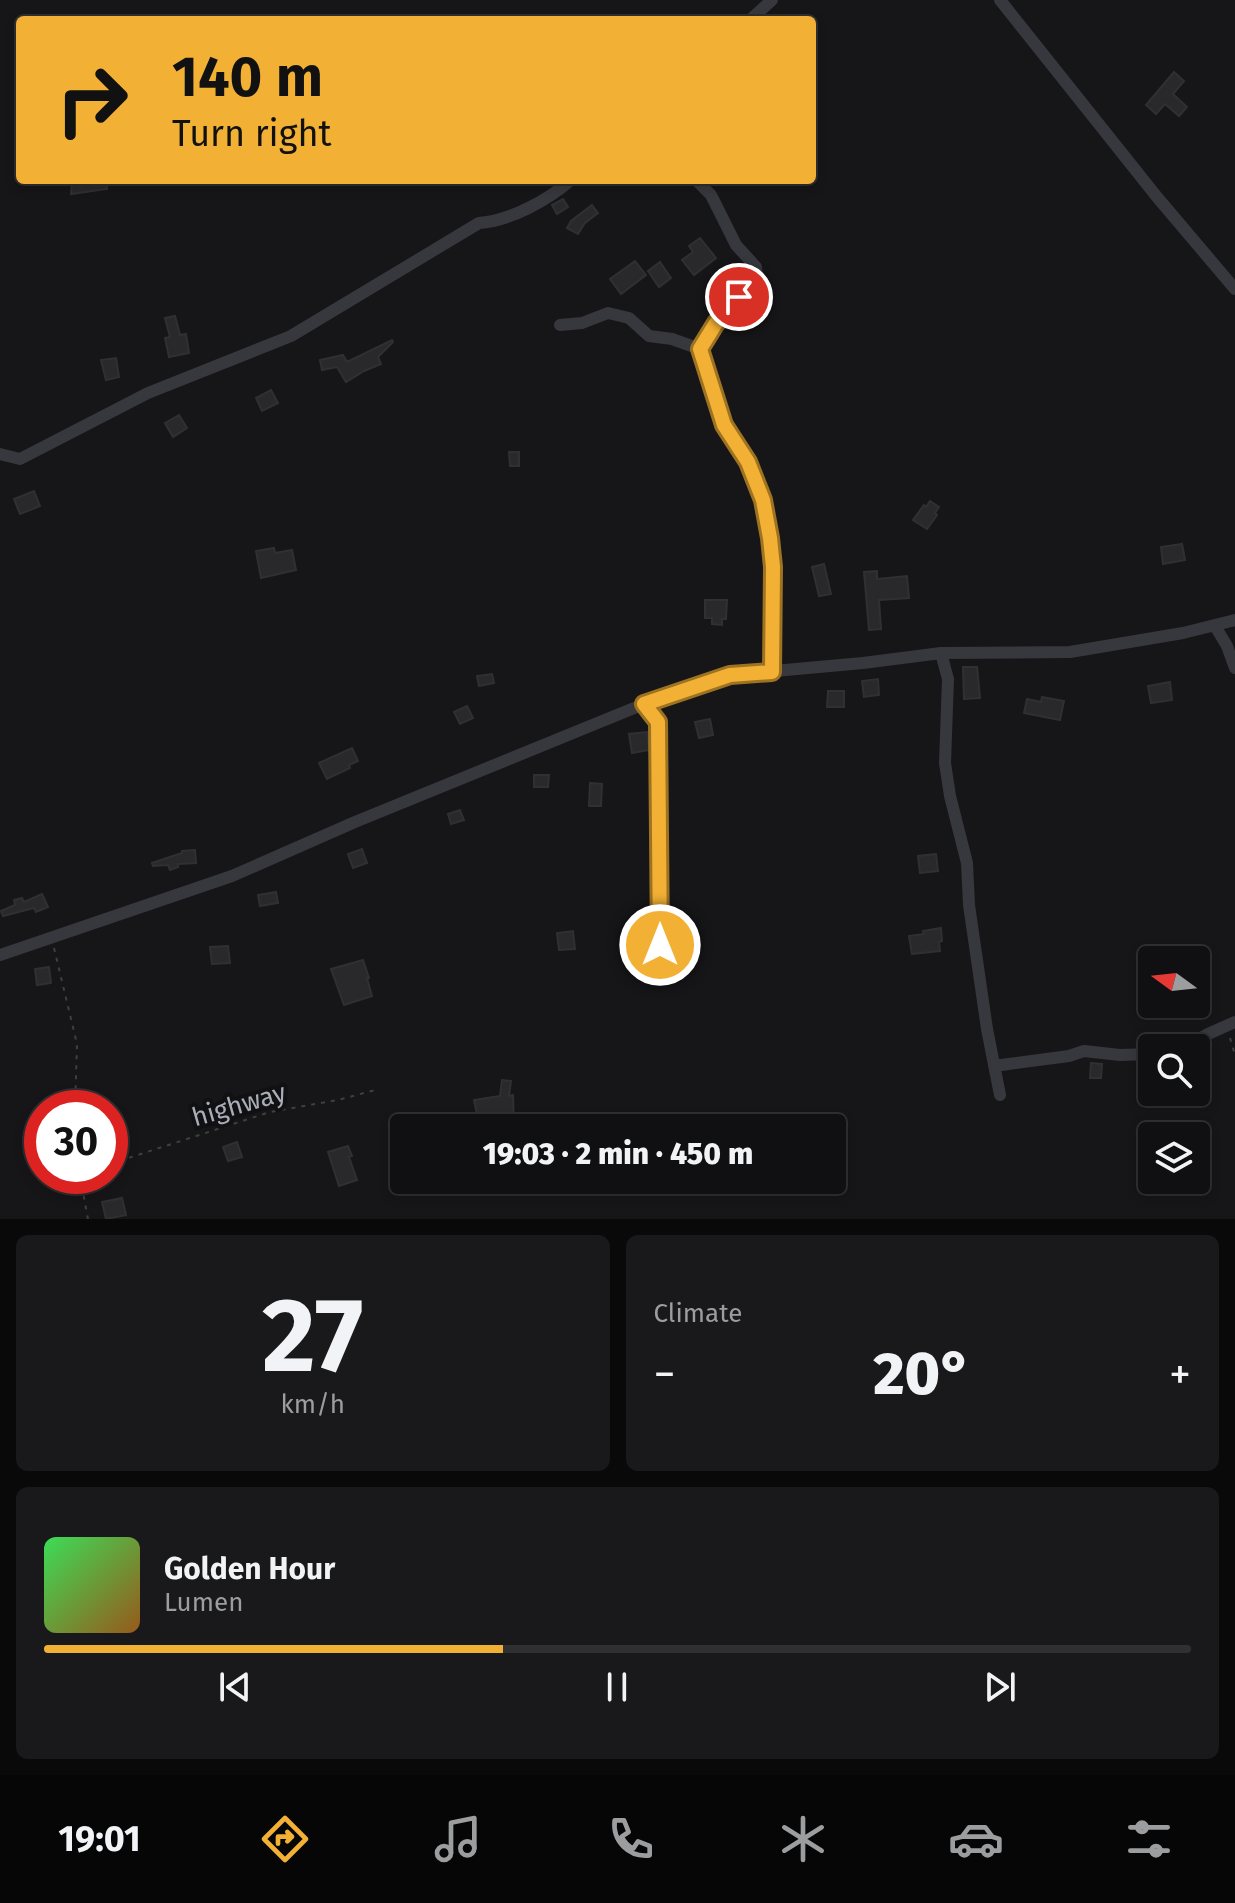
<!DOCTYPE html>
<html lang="en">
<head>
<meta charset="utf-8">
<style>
	body { margin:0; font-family:"Fira Sans",sans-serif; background:#19191b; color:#f1f3f6; height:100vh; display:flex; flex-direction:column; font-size:30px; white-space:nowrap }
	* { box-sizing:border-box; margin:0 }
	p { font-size:26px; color:#9c9d9f }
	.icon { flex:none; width:44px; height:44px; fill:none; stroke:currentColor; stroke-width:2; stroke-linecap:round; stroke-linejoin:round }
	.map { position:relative; height:1219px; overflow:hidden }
	.details { display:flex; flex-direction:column; gap:16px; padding:16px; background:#09090a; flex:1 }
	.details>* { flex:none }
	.hud { position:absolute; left:16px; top:16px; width:800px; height:168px; border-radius:8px; box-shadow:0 4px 12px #0003,0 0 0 2px #303032; background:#f2b134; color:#111; overflow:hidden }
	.needle { width:52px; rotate:285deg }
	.controls { position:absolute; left:1138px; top:946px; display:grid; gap:16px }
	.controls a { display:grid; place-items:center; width:72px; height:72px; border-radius:8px; background:#101012; box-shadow:0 4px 12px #0003,0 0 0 2px #303032; font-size:40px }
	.speed { position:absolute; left:24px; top:1090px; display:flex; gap:16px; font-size:40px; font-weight:700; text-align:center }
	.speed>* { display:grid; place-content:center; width:104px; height:104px; border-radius:50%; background:#101012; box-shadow:0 4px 12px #0003,0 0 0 2px #303032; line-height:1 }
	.speed .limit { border:12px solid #d22; background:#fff; color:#111 }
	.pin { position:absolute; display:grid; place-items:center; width:68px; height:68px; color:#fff; margin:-34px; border:4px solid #fff; border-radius:50%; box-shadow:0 2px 8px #0007 }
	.me { position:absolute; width:88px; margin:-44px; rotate:0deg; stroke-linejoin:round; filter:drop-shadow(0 0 6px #0008) }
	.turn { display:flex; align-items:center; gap:28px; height:168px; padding:0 24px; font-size:36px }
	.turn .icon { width:104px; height:104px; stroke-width:2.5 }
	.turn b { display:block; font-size:56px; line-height:68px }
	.big { font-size:60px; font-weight:800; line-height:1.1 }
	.details .tile { flex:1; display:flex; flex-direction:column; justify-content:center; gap:12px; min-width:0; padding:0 28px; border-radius:12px; background:#19191b }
	.details .dial { align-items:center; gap:0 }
	.dial b { font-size:104px; line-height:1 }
	.song { display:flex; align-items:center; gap:24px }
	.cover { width:96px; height:96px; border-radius:12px; background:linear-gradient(135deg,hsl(130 70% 55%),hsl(30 70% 35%)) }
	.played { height:8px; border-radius:4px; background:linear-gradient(90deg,#f2b134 40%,#303032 40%) }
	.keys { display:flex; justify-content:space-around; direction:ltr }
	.heat { display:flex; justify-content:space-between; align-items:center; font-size:44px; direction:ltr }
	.details .tiles { flex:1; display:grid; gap:16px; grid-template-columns:1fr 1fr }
	.tile:last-child { grid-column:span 2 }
	.trip { position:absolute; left:390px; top:1114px; width:456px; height:80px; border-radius:8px; background:#101012; box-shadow:0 4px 12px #0003,0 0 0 2px #303032; font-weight:800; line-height:80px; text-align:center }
	.dock { display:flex; height:128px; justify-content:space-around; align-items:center; background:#060607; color:#9c9d9f }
	.dock .icon { width:56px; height:56px }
	.dock .current { color:#f2b134 }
	.dock b { font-size:36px; color:#f1f3f6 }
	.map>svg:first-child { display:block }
</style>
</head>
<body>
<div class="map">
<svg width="1235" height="1219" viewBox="0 0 1235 1219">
	<rect width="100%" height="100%" fill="#161618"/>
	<path fill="#29292c" stroke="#303034" stroke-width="2" d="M1174 72 1184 81 1173 94 1187 107 1179 116 1165 104 1156 114 1146 105Z
		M72 180H106L107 189 71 194Z
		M563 199 568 207 557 214 552 205Z
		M592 205 598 213 585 223 578 234 567 228 571 221Z
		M700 238 716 258 694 275 682 260 693 252 689 246Z
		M635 261 646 275 621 294 610 279Z
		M660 262 671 278 659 287 648 271Z
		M175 316 180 335 186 334 189 353 169 357 165 338 170 337 165 318Z
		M392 340 393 342 378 357 381 364 364 371 346 382 337 367 322 370 320 360 343 355 347 362Z
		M116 358 119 377 106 380 101 360Z
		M271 390 278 403 262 411 256 398Z
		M179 415 187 428 173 437 165 423Z
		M509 452H519V466H510Z
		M34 491 40 506 20 514 14 499Z
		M930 501 939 507 935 513 937 515 927 529 913 520 924 505 926 507Z
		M1182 544 1185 560 1163 564 1161 547Z
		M274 548 275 553 292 550 296 570 261 578 256 551Z
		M824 564 831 594 819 596 812 567Z
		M877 571V579L907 576 909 598 879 600 881 629 869 630 864 572Z
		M705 600H727L726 619H722V625L712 624V618H705Z
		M963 667H977L980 698 964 699Z
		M492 674 494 683 479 686 477 676Z
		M878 679 879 695 864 697 862 681Z
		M1170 682 1172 700 1151 703 1148 686Z
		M828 691H844V707H827Z
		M1042 697 1064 701 1060 720 1024 713 1027 699 1041 702Z
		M467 706 473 718 460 724 454 712Z
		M710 719 713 735 699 738 695 722Z
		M647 732 649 750 632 753 629 734Z
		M352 748 358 761 349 765 350 768 327 779 319 763Z
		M534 775H549L548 787H534Z
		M590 783 602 784 601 806H589Z
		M460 810 464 820 451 824 448 814Z
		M362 849 367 863 353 868 348 854Z
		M195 850 196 863 178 864V867L170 870 168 865 153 866 152 863 182 853V851Z
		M936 854 938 871 920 873 918 856Z
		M276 892 278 903 260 906 258 895Z
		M42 894 48 907 36 912 34 908 3 916 1 911 15 905 14 900 22 898 24 902Z
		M941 928 942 941 939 942 940 951 912 954 909 936 924 934 923 931Z
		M573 931 575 949 559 950 557 933Z
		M228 946 230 963 212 964 210 947Z
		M645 953H663V970H645Z
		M363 960 369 978H367L372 996 344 1005 331 969Z
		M49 967 51 983 37 985 35 969Z
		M1091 1063 1102 1064 1101 1078H1090Z
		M502 1080 511 1081 509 1096 513 1095 514 1128H476L474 1120 478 1119 474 1100 500 1096Z
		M237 1142 242 1157 228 1161 223 1147Z
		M348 1146 352 1156 349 1157 357 1180 339 1186 328 1152Z
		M122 1198 126 1215 106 1219 102 1202Z"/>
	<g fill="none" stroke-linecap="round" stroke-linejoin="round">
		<path stroke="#3d3f44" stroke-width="2" stroke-dasharray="4 6" stroke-linecap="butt" d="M54 948 77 1044 75 1108
			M1230 1038 1235 1055
			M110 1164 270 1112 338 1100 379 1089
			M80 1176 88 1219"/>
		<path stroke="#37383d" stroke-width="12" d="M1000 0 1157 197 1235 289
			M750 20 772 0
			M696 180 711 195 736 245 756 267 757 277 716 323 700 349
			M560 325 582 323 608 313 629 318 649 336 672 339 700 349 724 425 748 462 763 500 770 538 773 567 772 672
			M0 454 20 459 148 393 291 336 479 223C510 221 548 200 571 180
			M1215 626 1227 646 1235 668
			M941 653 948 679 945 763 950 796 967 863 969 905 987 1029 1000 1095
			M644 704 658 722 660 945
			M0 955 232 876 355 822 644 704 730 675 863 663 941 653 1070 652 1183 633 1235 620
			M1183 1048 1208 1034 1235 1022
			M994 1066 1069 1056 1084 1051 1120 1055 1152 1054"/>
	</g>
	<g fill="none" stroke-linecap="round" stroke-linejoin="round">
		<defs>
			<path id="route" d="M660 945 658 722 644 704 730 675 772 672 773 567 770 538 763 500 748 462 724 425 700 349 716 323 739 297"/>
		</defs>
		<use href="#route" stroke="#9d7322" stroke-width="20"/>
		<use href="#route" stroke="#f2b134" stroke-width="14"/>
	</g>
	<g text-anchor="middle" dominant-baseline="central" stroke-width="8" stroke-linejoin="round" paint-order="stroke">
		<g font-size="26" fill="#a8adb8" stroke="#111113">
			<text transform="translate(239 1105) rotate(-16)">highway</text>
		</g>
	</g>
</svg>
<div class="controls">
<a><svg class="needle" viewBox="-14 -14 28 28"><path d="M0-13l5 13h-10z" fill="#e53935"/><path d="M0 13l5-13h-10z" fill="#9c9d9f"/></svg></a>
<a><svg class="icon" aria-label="search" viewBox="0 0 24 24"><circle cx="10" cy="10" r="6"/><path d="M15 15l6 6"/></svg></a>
<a><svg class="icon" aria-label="layers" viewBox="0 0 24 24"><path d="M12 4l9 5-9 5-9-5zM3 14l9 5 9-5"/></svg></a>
</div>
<div class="speed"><div class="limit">30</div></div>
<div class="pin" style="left:739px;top:297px;background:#d93025"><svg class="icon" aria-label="arrive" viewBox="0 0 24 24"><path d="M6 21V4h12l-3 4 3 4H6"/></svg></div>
<svg class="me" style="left:660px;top:945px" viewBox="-20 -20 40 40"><circle r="17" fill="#f2b134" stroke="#fff" stroke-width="3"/><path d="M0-11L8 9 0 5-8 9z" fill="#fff"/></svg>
<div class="trip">19:03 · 2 min · 450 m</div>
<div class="hud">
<div class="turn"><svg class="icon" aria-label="right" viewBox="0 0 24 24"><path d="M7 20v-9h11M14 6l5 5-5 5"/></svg><div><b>140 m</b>Turn right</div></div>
</div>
</div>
<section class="details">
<div class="tiles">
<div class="tile dial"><b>27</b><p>km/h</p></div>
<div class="tile"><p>Climate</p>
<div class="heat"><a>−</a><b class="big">20°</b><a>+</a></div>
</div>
<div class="tile">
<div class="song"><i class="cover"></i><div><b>Golden Hour</b><p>Lumen</p></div></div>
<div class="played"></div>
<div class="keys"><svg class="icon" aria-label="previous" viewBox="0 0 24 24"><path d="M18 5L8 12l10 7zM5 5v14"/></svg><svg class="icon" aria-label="pause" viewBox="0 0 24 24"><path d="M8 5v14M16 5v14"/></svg><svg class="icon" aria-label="next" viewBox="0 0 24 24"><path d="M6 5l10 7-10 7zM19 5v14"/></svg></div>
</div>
</div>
</section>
<nav class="dock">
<b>19:01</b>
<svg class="icon current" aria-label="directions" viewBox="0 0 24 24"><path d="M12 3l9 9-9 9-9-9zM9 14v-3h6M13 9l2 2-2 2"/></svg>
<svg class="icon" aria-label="music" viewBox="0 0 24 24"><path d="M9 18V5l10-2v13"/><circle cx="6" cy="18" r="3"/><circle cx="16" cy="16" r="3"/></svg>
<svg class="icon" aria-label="phone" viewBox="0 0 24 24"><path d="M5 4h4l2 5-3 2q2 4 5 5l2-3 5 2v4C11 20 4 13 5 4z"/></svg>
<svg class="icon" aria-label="climate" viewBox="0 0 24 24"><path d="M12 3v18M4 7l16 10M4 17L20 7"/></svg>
<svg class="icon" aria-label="car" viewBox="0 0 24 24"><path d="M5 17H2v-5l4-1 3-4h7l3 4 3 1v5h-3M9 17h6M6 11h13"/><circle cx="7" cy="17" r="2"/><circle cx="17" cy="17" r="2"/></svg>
<svg class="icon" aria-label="filters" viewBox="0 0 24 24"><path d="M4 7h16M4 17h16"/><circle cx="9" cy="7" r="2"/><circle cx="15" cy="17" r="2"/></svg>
</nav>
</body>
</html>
